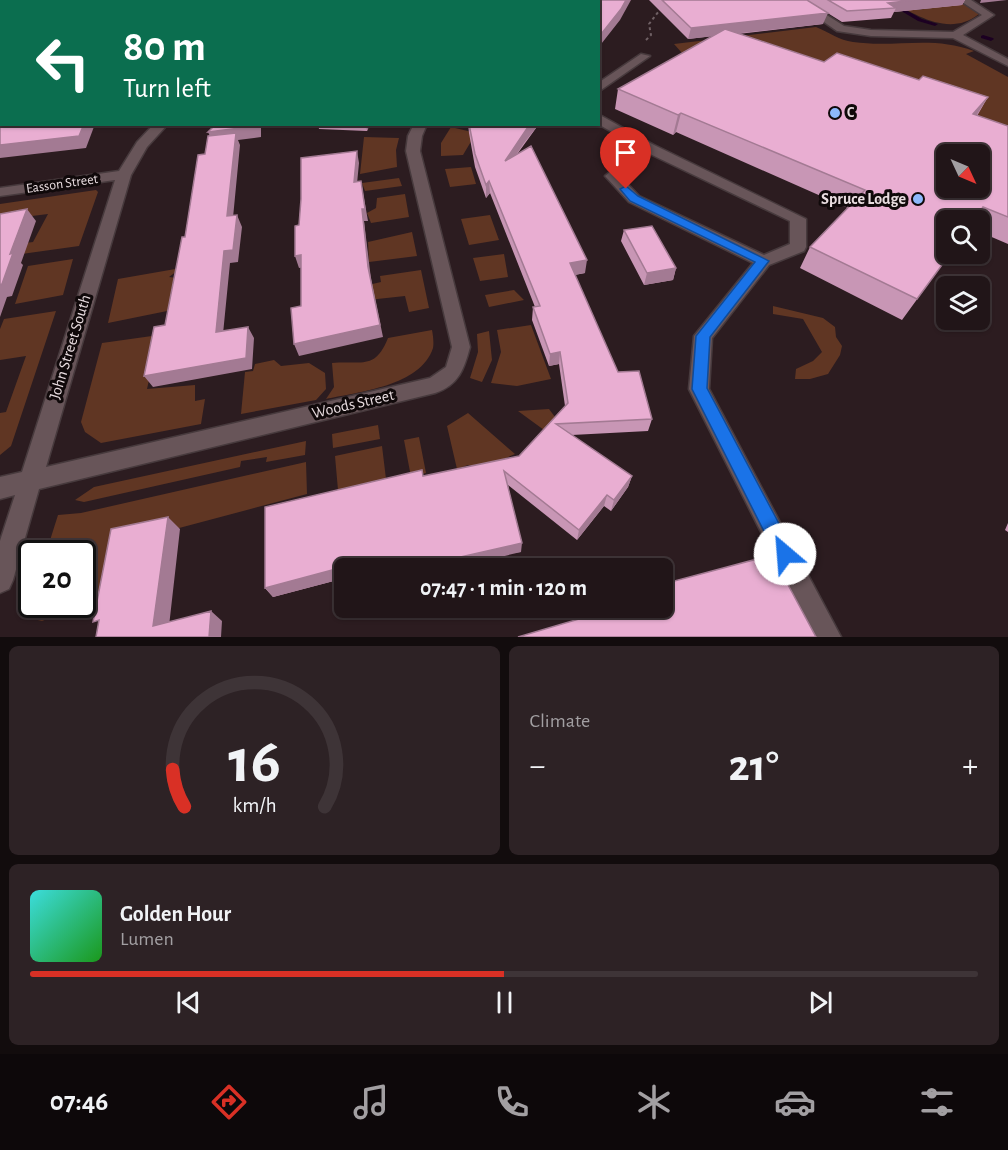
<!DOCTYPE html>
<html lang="en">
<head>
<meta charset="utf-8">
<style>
	body { margin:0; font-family:"Alegreya Sans",sans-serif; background:#2d2225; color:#f1f3f6; height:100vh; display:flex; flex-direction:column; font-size:22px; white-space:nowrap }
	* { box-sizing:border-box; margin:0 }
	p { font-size:20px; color:#a29fa2 }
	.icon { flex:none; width:33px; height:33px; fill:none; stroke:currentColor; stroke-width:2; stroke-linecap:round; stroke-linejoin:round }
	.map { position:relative; height:637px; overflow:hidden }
	.details { display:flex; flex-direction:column; gap:9px; padding:9px; background:#120c0d; flex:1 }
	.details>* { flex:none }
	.banner { position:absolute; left:0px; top:0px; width:600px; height:126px; box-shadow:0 2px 4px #0004,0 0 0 2px #3e3437; background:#0b6e4f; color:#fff; overflow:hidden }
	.needle { width:39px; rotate:134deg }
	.controls { position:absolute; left:936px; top:144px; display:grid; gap:12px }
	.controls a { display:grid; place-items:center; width:54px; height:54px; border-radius:9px; background:#211518; box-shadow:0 2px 4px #0004,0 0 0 2px #3e3437; font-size:30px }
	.speed { position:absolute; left:18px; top:540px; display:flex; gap:12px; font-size:30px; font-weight:700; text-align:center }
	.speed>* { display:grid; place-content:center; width:78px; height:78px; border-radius:50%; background:#211518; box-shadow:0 2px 4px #0004,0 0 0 2px #3e3437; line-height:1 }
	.speed .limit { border:3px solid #111; border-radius:9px; background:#fff; color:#111 }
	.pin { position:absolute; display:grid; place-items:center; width:51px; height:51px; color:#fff; margin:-62px -26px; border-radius:50% 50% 50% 0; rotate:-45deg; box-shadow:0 0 6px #0007 }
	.pin .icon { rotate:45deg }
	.me { position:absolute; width:66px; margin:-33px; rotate:333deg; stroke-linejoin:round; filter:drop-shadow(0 0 4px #0008) }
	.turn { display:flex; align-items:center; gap:21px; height:126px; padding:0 24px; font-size:27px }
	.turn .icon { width:78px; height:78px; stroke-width:2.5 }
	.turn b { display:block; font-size:42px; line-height:51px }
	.big { font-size:45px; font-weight:600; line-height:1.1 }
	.details .tile { flex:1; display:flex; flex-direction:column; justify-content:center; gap:9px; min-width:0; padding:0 21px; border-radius:9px; background:#2d2225 }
	.details .dial { align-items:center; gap:0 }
	.dial svg { height:156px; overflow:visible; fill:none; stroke:#3e3437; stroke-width:7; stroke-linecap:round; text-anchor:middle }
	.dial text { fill:#f1f3f6; stroke:none }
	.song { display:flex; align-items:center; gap:18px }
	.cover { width:72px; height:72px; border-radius:9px; background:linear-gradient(135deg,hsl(180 70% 55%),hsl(120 70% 35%)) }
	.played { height:6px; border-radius:3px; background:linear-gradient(90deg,#d93025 50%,#3e3437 50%) }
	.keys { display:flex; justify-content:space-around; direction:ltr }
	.heat { display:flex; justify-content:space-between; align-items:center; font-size:33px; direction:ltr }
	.details .tiles { flex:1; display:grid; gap:9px; grid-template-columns:1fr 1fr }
	.tile:last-child { grid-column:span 2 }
	.trip { position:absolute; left:334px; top:558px; width:339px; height:60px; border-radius:9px; background:#211518; box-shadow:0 2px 4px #0004,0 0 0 2px #3e3437; font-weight:600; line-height:60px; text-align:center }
	.tab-bar { display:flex; height:96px; justify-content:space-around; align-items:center; background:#0d080a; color:#a29fa2 }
	.tab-bar .icon { width:42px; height:42px }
	.tab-bar .current { color:#d93025 }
	.tab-bar b { font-size:27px; color:#f1f3f6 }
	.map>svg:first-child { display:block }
</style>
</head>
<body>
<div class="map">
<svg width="1008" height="637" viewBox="0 0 1008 637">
	<rect width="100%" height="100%" fill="#2c1c20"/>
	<path fill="#603623" d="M889 0 917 10 964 3 979 14C950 37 917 16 889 0Z
		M816 27C830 33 839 40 853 42 896 48 932 35 974 51L966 54 1008 77V151L946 154 937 164 979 116 914 94 690 62 674 44Z
		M451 127 476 133 463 155 441 156V143Z
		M364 137 399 138 396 150 397 167 360 174Z
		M471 167 476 184 450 187 445 169Z
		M399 178 402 186 365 191 362 183Z
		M96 190 98 192 79 246 0 257 4 246 33 242 48 214 0 220V204Z
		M405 194 409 217 371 223 367 213 376 208 377 198Z
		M490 215 499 240 469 245 461 219Z
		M412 232 417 256 369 262 368 242Z
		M504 254 508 277 480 281 473 258Z
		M73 259 63 295 15 304 28 266Z
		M181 268 169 277 177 278 172 310 108 323 118 279Z
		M421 270 429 308 409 312 405 296 368 300 364 286 381 282 380 276Z
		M514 290 524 300 489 307 485 295Z
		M773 306 823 318 835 327 836 337 842 346 840 355 828 374 810 379H795L796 369 813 361 822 352 803 319 773 314Z
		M56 311 11 446 0 455V413L6 412 26 356 0 360V329L4 319Z
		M531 325 551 379 517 386 491 383 501 352 497 330Z
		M432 330C433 335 434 343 433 348 421 386 358 392 326 399L334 387 332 363C361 360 375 371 388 338Z
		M489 331 492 360 482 382 470 378 478 352 477 334Z
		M159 335 147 389 195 385V401L205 399 201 424 101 443 85 432 81 422 102 343Z
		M274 360 281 366 309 363 325 373 326 389 316 400 241 414 245 372 253 371 255 364Z
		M549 409 555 417 544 430 518 411Z
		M468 413 515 454 481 469 468 465 457 469 447 426Z
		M378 425 380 439 333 448 332 434Z
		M419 437 426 473 411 477 404 440Z
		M306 441 305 455 266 462 267 457 241 461 240 467 84 502 75 500 94 487Z
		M382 446 386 479 338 490 335 456Z
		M306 462 307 494 119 544 96 601 42 621 29 618 33 605 82 604V554L46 553 58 515 81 513Z"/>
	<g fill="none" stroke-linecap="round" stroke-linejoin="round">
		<path fill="#1c0022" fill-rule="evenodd" d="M883 0H888L922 19 938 24 935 26 918 21Z
			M983 35 993 38 994 39 991 41 981 38V36Z"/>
		<defs>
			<path id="minor" d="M89 0H99L89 2Z
				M351 0H361L350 2Z
				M542 0H552V2H542Z
				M792 0H803L844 26 871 30 953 32 982 15 959 0H971L994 15 963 35 1008 59V66L953 38 871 36 837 31Z
				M0 46H2V52H0Z
				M641 54 650 56 598 92V83Z
				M598 114 654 145 806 219V247L804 251 769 265 712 338 709 389 841 637H814L689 389 694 336 753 263 629 202 605 176 640 148 598 124ZM650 154 790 221V244L764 255 639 196 620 176Z
				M154 124H168L147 147 131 175 46 467 430 378 446 367 452 347 406 151 408 136 414 124H427L422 136 420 151 470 347C464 369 459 385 435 393L39 489 13 580 9 589 0 593V541L15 495 0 499V477L22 472 115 180 0 196V188L119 171 137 142Z"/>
		</defs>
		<use href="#minor" stroke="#473a3d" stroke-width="3"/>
		<path stroke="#706165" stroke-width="2" stroke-dasharray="3 3" stroke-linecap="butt" d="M646 40 651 35 649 24 662 7"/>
		<use href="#minor" fill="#685559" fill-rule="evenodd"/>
	</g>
	<path fill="#c896b5" d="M649 0H965L962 5 894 12 891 18 842 22 810 2 823 24 738 34 824 62 919 80 988 97 977 116 1008 126V244L980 232V220H946L950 254 902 320 800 268 810 247 848 208 676 132 673 135 615 109 618 89 713 36 688 39Z
		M318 124H370L367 131 319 129Z
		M468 124H539L518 153 585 273 575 275 618 372 652 419 648 431 572 435 632 476 628 487 611 511 604 506 577 540 508 485 521 552 345 568V578L273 597 265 588 423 476 519 456 565 406 559 364 549 366 532 320 533 307H535L490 193 486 198 475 167 469 133Z
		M624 230 676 268 673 280 644 285 621 241Z
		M1008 523V532L1005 530Z
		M600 608H663L601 613Z"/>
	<path fill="#a37a93" d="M26 0H44L43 2H25Z
		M164 0H173L172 2H163Z
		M501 0H512L510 2H500Z
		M626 0H631L620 20 598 48V38Z
		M914 0H965L962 5 894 12 896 8 888 3Z
		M981 0H1007L980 3Z
		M828 13 823 24 688 39 691 28Z
		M2 36V46L0 44V38Z
		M988 97 976 116 973 114Z
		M681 113 676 132 673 135 678 115Z
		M84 124H95L86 148 0 158V145Z
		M257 124H261V137L238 140 240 145 232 228 227 216 213 143 208 132Z
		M366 124H370L367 131Z
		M530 124H539L524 143 504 173 505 161Z
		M357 151 359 163 356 194 354 182Z
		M361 181 368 221H364L371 279 383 337 299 356 294 344 368 267 362 209Z
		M489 181 490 193 486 198V185Z
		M27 209 36 221 21 263 23 265 12 296 7 297 0 317V285L10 254Z
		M237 215 242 227 238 262 230 263 222 344 216 332 224 251Z
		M301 255 305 267 299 268 295 256Z
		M587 260 585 273 568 276 570 263Z
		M676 268 673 280 644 285 647 273Z
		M248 327 254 338 252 369 153 387 144 376Z
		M560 352 559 364 549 366 550 354Z
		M632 476 628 487 611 511 614 500Z
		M607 495 604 506 577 540 579 530Z
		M168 517 180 529 168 635 153 626Z
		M522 543 521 552 454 568H412Z
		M362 562 365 568H345V578L273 597 265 588Z
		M211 611 222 621 221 637H209Z"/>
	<path fill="#e9aed2" stroke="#a37a93" stroke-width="1.5" fill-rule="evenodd" d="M0 0H26L25 2H2V36L0 38Z
		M122 0H164L163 2H121Z
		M241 0H290L291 1 242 2Z
		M382 0H501L500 2H379Z
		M587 0H626L621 9 598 38V2H586Z
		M662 0H807L828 13 691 28Z
		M828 0H914L888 3 896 8 847 11Z
		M725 29 824 62 837 53 919 80 923 76 988 97 973 114 1008 126V217L983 207 974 220H946V254H950L917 299 810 247 865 190 681 113 678 115 618 89ZM946 154H980V188H946Z
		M0 119H2V124H84L79 136 0 145Z
		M216 124H257V126L208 132Z
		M469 124H530L505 161 531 146 587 260 570 263 618 372 639 371 652 419 556 424 632 476 614 500 607 495 579 530 504 471 522 543 412 568H362V562L265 588V507L422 470 423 476 519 456 568 403 560 352 550 354 533 307 540 306 489 181 486 185 475 154Z
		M236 133 227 216 237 215 233 250 224 251 216 332 248 327 246 358 144 376 154 327 165 325 182 237H185L198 155 205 154 208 136Z
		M357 151 354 182 361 181 365 209H362L368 267 380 325 294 344 291 308 301 306V255L295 256V226L299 225 301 199V158Z
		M27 209 10 254 13 253 2 284 0 285V214Z
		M652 226 676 268 647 273 624 230Z
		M168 517 153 626 211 611 209 637H96L99 620 93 622 111 529Z
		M772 555 816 637H518L606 611 605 608H663V584Z"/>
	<path fill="#1a73e8" stroke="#114b97" stroke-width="1.5" d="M626 186 638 196 769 261 710 337 707 388 792 548 794 554 792 561 785 563 779 561 692 389 696 336 755 262 630 201 620 189Z"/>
	<g fill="#8db9fc" stroke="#10090a" stroke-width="2">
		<circle cx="835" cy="113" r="6"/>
		<circle cx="918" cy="199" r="6"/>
	</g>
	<g text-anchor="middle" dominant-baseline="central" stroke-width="6" stroke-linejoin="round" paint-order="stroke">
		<g font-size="14" font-weight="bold" fill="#e9dde0" stroke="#10090a" text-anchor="start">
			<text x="847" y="113">C</text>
		</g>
		<g font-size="14" fill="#e9dde0" stroke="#10090a">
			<text transform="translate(62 184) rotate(-8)">Easson Street</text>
		</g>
		<g font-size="16" font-weight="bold" fill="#e9dde0" stroke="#10090a" text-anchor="end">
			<text x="906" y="199">Spruce Lodge</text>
		</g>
		<g font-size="16" fill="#e9dde0" stroke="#10090a">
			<text transform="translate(70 347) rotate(-73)">John Street South</text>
			<text transform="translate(353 404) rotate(-13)">Woods Street</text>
		</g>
	</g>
</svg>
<div class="controls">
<a><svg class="needle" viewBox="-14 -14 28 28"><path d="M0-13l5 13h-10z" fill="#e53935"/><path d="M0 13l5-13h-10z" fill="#a29fa2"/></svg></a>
<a><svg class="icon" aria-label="search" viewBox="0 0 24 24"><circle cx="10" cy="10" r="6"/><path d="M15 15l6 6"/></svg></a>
<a><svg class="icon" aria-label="layers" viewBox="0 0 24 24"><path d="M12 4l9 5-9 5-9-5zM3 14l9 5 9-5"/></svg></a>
</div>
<div class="speed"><div class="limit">20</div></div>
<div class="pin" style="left:626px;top:189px;background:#d93025"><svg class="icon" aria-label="arrive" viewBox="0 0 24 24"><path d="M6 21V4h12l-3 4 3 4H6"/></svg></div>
<svg class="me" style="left:785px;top:554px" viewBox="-20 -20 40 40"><circle r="19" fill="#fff"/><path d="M0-13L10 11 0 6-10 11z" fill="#1a73e8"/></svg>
<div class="trip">07:47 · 1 min · 120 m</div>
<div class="banner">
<div class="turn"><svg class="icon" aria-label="left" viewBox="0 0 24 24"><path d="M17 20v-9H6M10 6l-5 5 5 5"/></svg><div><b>80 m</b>Turn left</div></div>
</div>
</div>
<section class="details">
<div class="tiles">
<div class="tile dial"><svg viewBox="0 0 100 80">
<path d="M14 69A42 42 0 1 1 86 69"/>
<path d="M14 69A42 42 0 0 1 8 50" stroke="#d93025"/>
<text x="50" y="56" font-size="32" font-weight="700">16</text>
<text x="50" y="72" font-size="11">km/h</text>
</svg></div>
<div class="tile"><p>Climate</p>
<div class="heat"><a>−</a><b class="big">21°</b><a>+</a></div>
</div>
<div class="tile">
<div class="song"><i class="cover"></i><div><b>Golden Hour</b><p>Lumen</p></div></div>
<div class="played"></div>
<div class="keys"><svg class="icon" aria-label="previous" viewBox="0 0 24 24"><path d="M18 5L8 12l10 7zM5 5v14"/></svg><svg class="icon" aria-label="pause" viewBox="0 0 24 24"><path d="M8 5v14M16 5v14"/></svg><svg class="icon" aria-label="next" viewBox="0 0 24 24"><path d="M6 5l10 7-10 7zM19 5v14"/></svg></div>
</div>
</div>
</section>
<nav class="tab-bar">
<b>07:46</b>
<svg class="icon current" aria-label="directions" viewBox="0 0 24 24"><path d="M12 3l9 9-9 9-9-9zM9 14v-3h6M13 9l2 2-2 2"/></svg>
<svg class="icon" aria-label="music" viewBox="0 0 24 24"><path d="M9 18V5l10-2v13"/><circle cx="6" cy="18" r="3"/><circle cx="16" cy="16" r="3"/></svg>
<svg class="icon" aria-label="phone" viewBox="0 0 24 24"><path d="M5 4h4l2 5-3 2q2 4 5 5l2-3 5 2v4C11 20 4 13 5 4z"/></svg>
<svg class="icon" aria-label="climate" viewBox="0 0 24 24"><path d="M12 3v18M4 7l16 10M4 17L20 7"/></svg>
<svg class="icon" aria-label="car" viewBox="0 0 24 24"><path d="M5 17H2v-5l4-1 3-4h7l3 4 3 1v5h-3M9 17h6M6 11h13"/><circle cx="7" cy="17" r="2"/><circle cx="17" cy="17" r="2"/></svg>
<svg class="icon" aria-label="filters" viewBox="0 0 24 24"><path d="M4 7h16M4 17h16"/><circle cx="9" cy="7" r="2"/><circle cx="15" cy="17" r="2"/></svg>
</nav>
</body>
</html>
